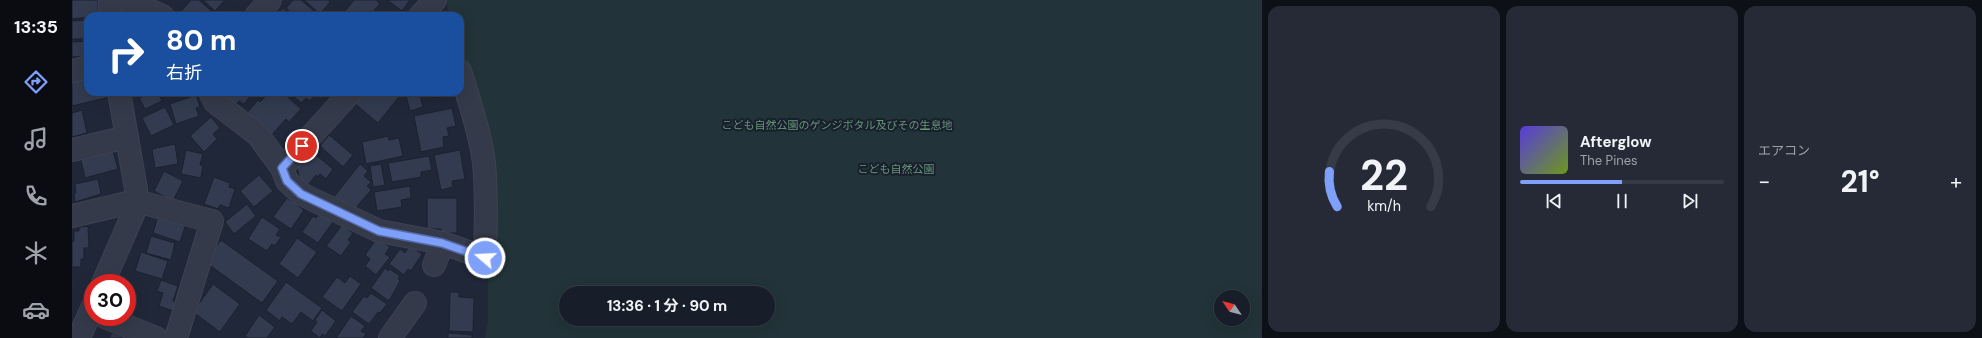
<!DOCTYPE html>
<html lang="ja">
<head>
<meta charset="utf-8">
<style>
	body { margin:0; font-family:"DM Sans","Noto Sans JP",sans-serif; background:#252a36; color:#f1f3f6; height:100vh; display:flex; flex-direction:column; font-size:15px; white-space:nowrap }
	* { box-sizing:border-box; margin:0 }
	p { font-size:13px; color:#9fa2a8 }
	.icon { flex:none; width:22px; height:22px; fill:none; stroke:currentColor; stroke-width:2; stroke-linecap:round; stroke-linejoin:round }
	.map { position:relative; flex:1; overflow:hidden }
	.details { display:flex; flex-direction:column; gap:6px; padding:6px; background:#0d1017; width:720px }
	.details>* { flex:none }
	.top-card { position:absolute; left:12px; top:12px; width:380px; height:84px; border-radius:12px; box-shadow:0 4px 16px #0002,0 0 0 1px #363b47; background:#1a4fa0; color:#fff; overflow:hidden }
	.needle { width:26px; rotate:305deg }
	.fabs { position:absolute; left:1142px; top:290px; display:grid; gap:8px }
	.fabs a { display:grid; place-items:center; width:36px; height:36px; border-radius:50%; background:#181d2a; box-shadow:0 4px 16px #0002,0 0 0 1px #363b47; font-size:20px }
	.speed { position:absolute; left:12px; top:274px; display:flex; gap:8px; font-size:20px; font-weight:700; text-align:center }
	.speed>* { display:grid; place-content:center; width:52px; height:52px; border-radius:50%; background:#181d2a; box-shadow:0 4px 16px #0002,0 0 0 1px #363b47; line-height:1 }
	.speed .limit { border:6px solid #d22; background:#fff; color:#111 }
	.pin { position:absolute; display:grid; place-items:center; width:34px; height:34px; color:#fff; margin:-17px; border:2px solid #fff; border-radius:50%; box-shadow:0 1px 4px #0007 }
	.me { position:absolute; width:44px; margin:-22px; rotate:289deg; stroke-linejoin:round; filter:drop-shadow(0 0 3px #0008) }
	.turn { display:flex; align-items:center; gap:14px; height:84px; padding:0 16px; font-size:18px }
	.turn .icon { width:52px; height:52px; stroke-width:2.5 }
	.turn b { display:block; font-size:28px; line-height:34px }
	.big { font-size:30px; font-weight:700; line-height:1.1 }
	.details .widget { flex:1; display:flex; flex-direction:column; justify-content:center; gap:6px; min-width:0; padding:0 14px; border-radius:12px; background:#252a36 }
	.details .dial { align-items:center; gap:0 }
	.dial svg { height:104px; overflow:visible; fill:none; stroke:#363b47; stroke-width:7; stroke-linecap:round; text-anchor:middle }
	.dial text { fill:#f1f3f6; stroke:none }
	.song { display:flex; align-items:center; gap:12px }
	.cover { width:48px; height:48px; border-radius:6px; background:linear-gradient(135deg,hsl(250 70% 55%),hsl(80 70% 35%)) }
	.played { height:4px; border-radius:2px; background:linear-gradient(90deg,#7fa0f9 50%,#363b47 50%) }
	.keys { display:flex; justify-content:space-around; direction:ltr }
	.heat { display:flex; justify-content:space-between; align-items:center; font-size:22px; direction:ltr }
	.details .tiles { flex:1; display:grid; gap:6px; grid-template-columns:repeat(3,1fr) }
	.trip { position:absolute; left:487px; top:286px; width:216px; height:40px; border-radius:20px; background:#181d2a; box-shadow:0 4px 16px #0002,0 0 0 1px #363b47; font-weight:700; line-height:40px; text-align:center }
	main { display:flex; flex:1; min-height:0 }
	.tabs { display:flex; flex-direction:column; width:72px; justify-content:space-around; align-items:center; background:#0a0c11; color:#9fa2a8 }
	.tabs .icon { width:28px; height:28px }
	.tabs .active { color:#7fa0f9 }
	.tabs b { font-size:18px; color:#f1f3f6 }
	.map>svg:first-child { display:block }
</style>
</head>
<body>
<main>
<nav class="tabs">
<b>13:35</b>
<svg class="icon active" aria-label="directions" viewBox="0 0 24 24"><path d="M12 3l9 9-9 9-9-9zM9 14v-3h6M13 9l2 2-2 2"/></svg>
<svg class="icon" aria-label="music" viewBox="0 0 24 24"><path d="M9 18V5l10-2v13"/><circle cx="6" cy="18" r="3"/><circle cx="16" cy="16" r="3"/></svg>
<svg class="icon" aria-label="phone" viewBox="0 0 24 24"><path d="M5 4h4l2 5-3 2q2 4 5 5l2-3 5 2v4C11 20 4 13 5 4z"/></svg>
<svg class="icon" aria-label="climate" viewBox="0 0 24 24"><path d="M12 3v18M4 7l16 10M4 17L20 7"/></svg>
<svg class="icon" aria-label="car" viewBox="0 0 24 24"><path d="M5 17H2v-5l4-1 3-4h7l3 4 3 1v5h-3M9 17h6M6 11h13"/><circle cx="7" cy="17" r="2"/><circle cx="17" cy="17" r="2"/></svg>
</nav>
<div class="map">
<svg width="1190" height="338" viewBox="0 0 1190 338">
	<rect width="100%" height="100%" fill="#202738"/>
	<path fill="#223439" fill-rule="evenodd" d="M373 0H1190V338H413L416 321V259L414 124 388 46V16H378ZM494 293H696V319H494ZM1149 297H1171V319H1149Z"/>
	<path fill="#323b4f" stroke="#1b212f" d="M0 0H26V16L0 19Z
		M119 0H127L145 16H105Z
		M131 0H153L143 11Z
		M221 0H229L247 15 223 16 214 8Z
		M232 0H256L258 2 248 14Z
		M282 0H304L308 4 297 16H269Z
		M315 0H338L330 11Z
		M211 8 219 16H204Z
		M16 20V39H0V21Z
		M16 41V56L0 57V42Z
		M16 77V92H32L34 98 0 106V81Z
		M70 92H86L90 101 73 109 67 98 72 96Z
		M88 92H105L91 98Z
		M151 92H182L172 104 167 101 163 106 149 95Z
		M198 92H210L229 109 217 122 214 119 197 138 172 116 186 100 188 102Z
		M217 92H245L238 101 234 98 229 103Z
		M292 92 297 94 298 92 330 93 306 123 282 103Z
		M333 92H347L351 107 338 111Z
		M357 92H376V95L358 98Z
		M124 95 128 106 124 108 127 116 104 124 98 104Z
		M93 107 102 125 79 136 70 118Z
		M380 108 384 126 375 128 377 136 371 137 372 147 349 152 342 116Z
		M10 110 15 133 0 137V113Z
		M139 117 148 128 141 134 145 139 132 152 118 136Z
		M257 135 281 155 271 167 248 146Z
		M316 136 317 140 327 138 331 156 294 164 290 142Z
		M103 144 106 164 83 168 80 149Z
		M40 148 46 169 13 178 8 156Z
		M114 150 131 154 128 165H131L129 178 109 174Z
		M388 150 393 179 380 181 381 187 369 190 362 155Z
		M239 151 261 169 254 179 248 174 246 177 244 175 236 185 228 179 225 168Z
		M357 156 360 170 349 172V177L320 182 316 163Z
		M288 164 296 171 292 176 299 182 295 186 299 190 282 210 261 198Z
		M309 164 313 185 301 187 298 166Z
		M92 171 111 181 101 201 82 191Z
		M187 175 201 191 182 207 168 191Z
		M142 177 158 183 157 187 163 189 157 208 148 205 146 209 132 204Z
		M26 179 29 194 3 202 2 193H4L3 184Z
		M338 186 339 198 329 200 330 207 305 211 302 192Z
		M215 198 232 210 219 229 201 217Z
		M355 198H385V233H369V229H355Z
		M175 204 184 216 162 234 153 222Z
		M248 213 261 222 246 243 230 232 241 216 244 218Z
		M86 216 114 224 108 242 81 233Z
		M190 217 208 229 204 235 209 237 203 246 200 244 195 251 176 239Z
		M270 225 281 233 276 240 279 242 269 256 254 246Z
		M16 226 17 248H12V259H9V267H0V241H2V231H7V227Z
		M79 236 103 243 99 260 74 253Z
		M225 238 245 252 226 278 207 264Z
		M305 238 318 247 313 254 318 257 304 275 293 266 298 259 293 255Z
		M149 240 206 281 190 303 136 264 142 255 139 253Z
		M338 245 350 254 339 271 336 269 332 275 317 264 328 249 333 253Z
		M69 252 96 261 90 279 63 271Z
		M313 268 316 271 318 269 328 276 326 279 328 281 317 301 299 288Z
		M278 276 289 284 270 311 250 297 265 277 273 283Z
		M89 280 106 286 101 301 104 302 101 311 87 306 91 293 85 291Z
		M214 282 250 308 241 321 229 312 220 324 210 317 208 321 194 310Z
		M141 284 168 304 148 332 121 312Z
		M378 292H387V297L402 298 401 332 377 331Z
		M299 293 315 304 308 313 306 312 297 324 280 312 292 296 295 298Z
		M250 310 264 321 253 336 250 334 248 338 239 331 245 322 243 320Z
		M187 315 203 327 195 338H176L173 336Z
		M279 316 293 326 289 331 294 334 291 338H264Z
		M40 333 53 338H37Z
		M376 333 400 335V338H376Z"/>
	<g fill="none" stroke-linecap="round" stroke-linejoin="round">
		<defs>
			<path id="minor" d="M55 0 90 16
				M38 16V0
				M184 16 198 0
				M348 16 363 0
				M0 71 16 67
				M138 92 143 102 186 135 210 168 215 181 229 194 307 231 371 243 413 258C414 227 415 195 412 163 408 132 397 101 388 71
				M0 150 55 137
				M210 168 279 92
				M0 216 64 201 140 221 104 338
				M362 265 371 243
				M31 283 62 212 64 201V189L47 92
				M33 317 84 338
				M7 338 21 306
				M318 338 343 303"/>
		</defs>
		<use href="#minor" stroke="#3d4352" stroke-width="24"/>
		<use href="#minor" stroke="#343a49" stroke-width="22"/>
	</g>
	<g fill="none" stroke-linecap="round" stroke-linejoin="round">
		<defs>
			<path id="route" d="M230 146 210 168 215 181 229 194 307 231 370 243 413 258"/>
		</defs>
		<use href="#route" stroke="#5368a2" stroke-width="10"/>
		<use href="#route" stroke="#7fa0f9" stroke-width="7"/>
	</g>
	<g text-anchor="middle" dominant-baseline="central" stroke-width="4" stroke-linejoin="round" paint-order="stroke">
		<g font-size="11" fill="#659676" stroke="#191f2d">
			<text x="765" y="125">こども自然公園のゲンジボタル及びその生息地</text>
			<text x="824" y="169">こども自然公園</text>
		</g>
	</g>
</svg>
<div class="fabs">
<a><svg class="needle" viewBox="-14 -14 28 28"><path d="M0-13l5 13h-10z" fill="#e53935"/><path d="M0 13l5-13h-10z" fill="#9fa2a8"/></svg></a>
</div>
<div class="speed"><div class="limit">30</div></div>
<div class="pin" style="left:230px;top:146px;background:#d93025"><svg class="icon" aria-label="arrive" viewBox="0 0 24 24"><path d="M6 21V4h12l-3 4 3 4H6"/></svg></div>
<svg class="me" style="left:413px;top:258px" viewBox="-20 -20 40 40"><circle r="17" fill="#7fa0f9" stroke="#fff" stroke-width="3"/><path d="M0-11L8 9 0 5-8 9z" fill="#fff"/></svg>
<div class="trip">13:36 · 1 分 · 90 m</div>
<div class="top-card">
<div class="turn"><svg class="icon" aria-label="right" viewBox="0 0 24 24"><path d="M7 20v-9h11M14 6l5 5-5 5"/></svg><div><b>80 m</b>右折</div></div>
</div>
</div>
<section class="details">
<div class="tiles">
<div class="widget dial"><svg viewBox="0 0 100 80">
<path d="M14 69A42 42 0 1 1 86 69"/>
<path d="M14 69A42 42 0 0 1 8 42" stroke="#7fa0f9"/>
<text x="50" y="56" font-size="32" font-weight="700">22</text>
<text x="50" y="72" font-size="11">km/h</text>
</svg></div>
<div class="widget">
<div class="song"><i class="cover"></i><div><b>Afterglow</b><p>The Pines</p></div></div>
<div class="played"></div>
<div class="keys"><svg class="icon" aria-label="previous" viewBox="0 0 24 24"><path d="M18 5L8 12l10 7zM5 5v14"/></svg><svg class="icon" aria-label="pause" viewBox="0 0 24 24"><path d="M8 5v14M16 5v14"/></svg><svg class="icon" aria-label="next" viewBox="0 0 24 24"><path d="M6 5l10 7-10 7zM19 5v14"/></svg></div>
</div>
<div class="widget"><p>エアコン</p>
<div class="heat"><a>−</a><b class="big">21°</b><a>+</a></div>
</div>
</div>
</section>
</main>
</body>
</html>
